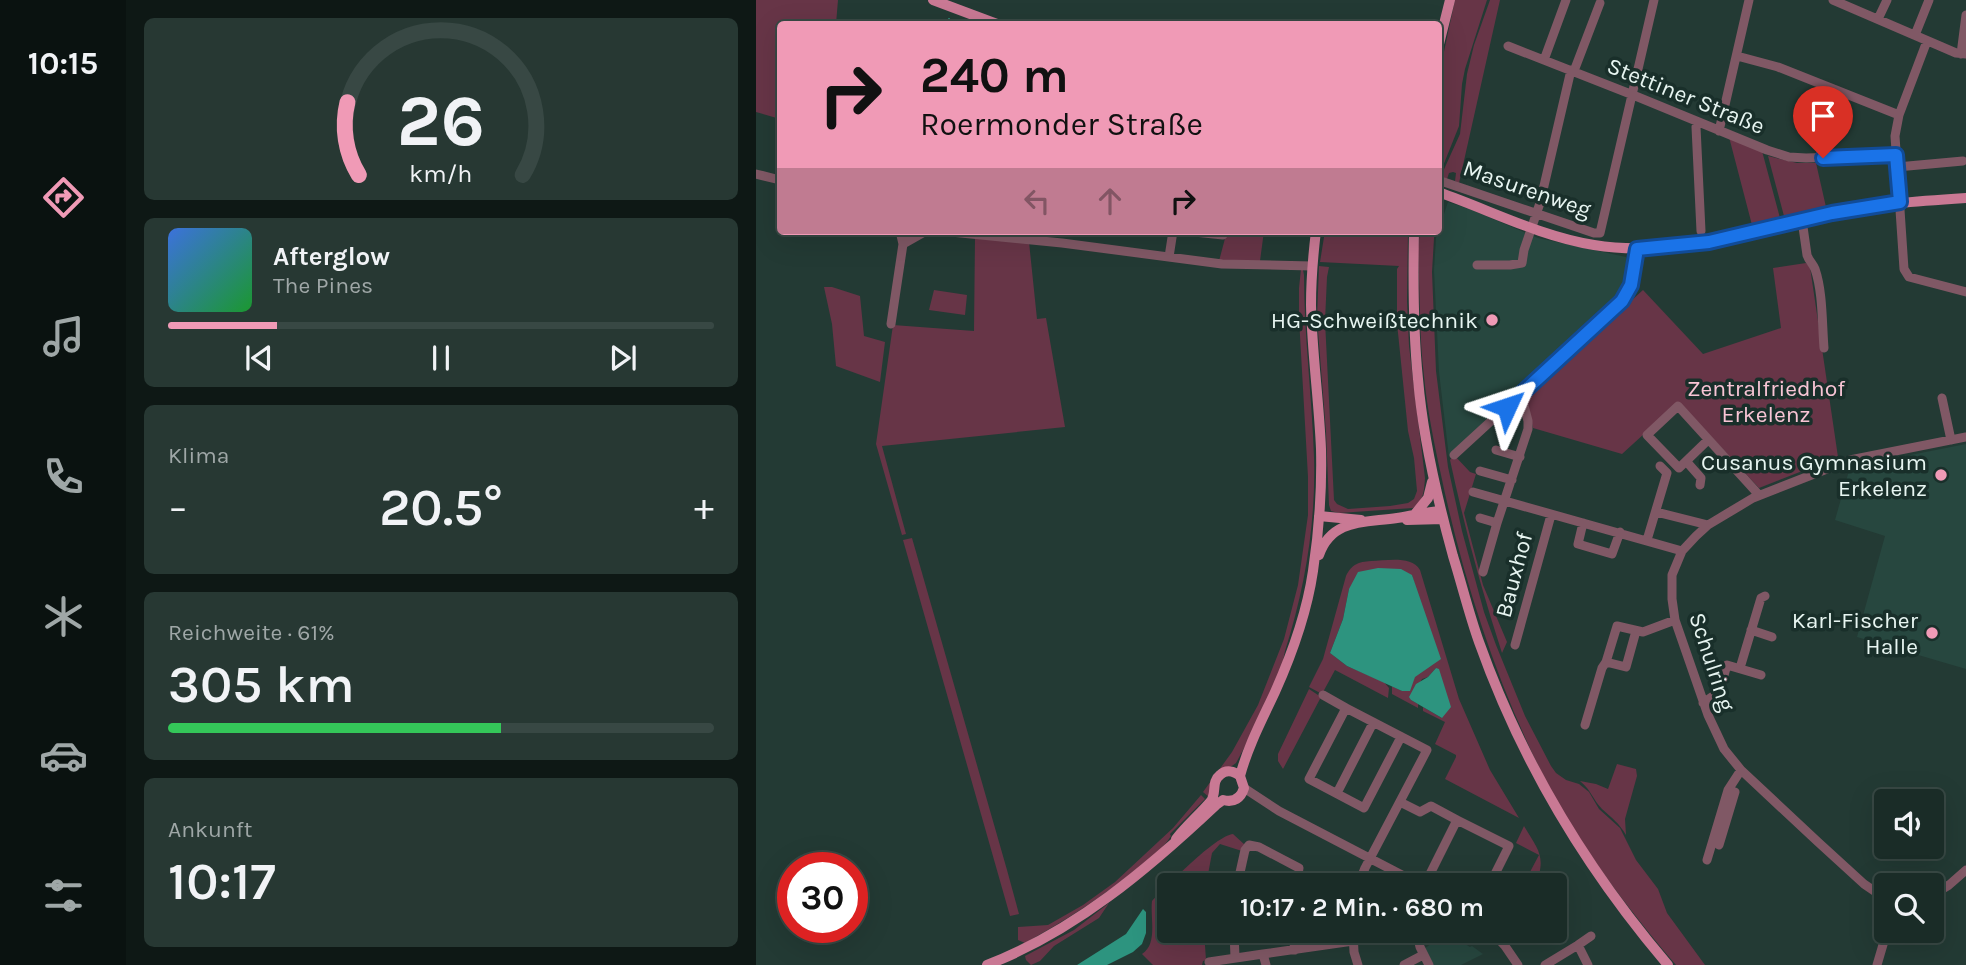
<!DOCTYPE html>
<html lang="de">
<head>
<meta charset="utf-8">
<style>
	body { margin:0; font-family:Karla,sans-serif; background:#273833; color:#f1f3f6; height:100vh; display:flex; flex-direction:column; font-size:26px; white-space:nowrap }
	* { box-sizing:border-box; margin:0 }
	p { font-size:23px; color:#9fa7a7 }
	.icon { flex:none; width:38px; height:38px; fill:none; stroke:currentColor; stroke-width:2; stroke-linecap:round; stroke-linejoin:round }
	.map { position:relative; flex:1; overflow:hidden }
	.drawer { display:flex; flex-direction:column; gap:18px; padding:18px; background:#0e1815; width:630px }
	.drawer>* { flex:none }
	.top-card { position:absolute; left:21px; top:21px; width:665px; height:214px; border-radius:7px; box-shadow:0 7px 28px #0002,0 0 0 2px #384844; background:#f09ab6; color:#111; overflow:hidden }
	.buttons { position:absolute; left:1118px; top:789px; display:grid; gap:14px }
	.buttons a { display:grid; place-items:center; width:70px; height:70px; border-radius:7px; background:#1a2c27; box-shadow:0 7px 28px #0002,0 0 0 2px #384844; font-size:35px }
	.speed { position:absolute; left:21px; top:852px; display:flex; gap:14px; font-size:35px; font-weight:700; text-align:center }
	.speed>* { display:grid; place-content:center; width:91px; height:91px; border-radius:50%; background:#1a2c27; box-shadow:0 7px 28px #0002,0 0 0 2px #384844; line-height:1 }
	.speed .limit { border:10px solid #d22; background:#fff; color:#111 }
	.pin { position:absolute; display:grid; place-items:center; width:60px; height:60px; color:#fff; margin:-72px -30px; border-radius:50% 50% 50% 0; rotate:-45deg; box-shadow:0 0 7px #0007 }
	.pin .icon { rotate:45deg }
	.me { position:absolute; width:77px; margin:-38px; rotate:48deg; stroke-linejoin:round; filter:drop-shadow(0 0 5px #0008) }
	.turn { display:flex; align-items:center; gap:24px; height:147px; padding:0 28px; font-size:32px }
	.turn .icon { width:91px; height:91px; stroke-width:2.5 }
	.turn b { display:block; font-size:49px; line-height:60px }
	.lanes { display:flex; align-items:center; height:66px; padding:0 28px; background:#0003; justify-content:center; gap:35px; direction:ltr }
	.lanes .off { opacity:.35 }
	.big { font-size:52px; font-weight:600; line-height:1.1 }
	.drawer .tile { flex:1; display:flex; flex-direction:column; justify-content:center; gap:10px; min-width:0; padding:0 24px; border-radius:10px; background:#273833 }
	.drawer .dial { align-items:center; gap:0 }
	.dial svg { height:182px; overflow:visible; fill:none; stroke:#384844; stroke-width:7; stroke-linecap:round; text-anchor:middle }
	.dial text { fill:#f1f3f6; stroke:none }
	.song { display:flex; align-items:center; gap:21px }
	.cover { width:84px; height:84px; border-radius:10px; background:linear-gradient(135deg,hsl(220 70% 55%),hsl(130 70% 35%)) }
	.played { height:7px; border-radius:4px; background:linear-gradient(90deg,#f09ab6 20%,#384844 20%) }
	.keys { display:flex; justify-content:space-around; direction:ltr }
	.heat { display:flex; justify-content:space-between; align-items:center; font-size:38px; direction:ltr }
	.charge { height:10px; border-radius:5px; background:linear-gradient(90deg,#34c759 61%,#384844 0) }
	.trip { position:absolute; left:401px; top:873px; width:410px; height:70px; border-radius:7px; background:#1a2c27; box-shadow:0 7px 28px #0002,0 0 0 2px #384844; font-weight:600; line-height:70px; text-align:center }
	main { display:flex; flex:1; min-height:0 }
	.tabs { display:flex; flex-direction:column; width:126px; justify-content:space-around; align-items:center; background:#0a1210; color:#9fa7a7 }
	.tabs .icon { width:49px; height:49px }
	.tabs .current { color:#f09ab6 }
	.tabs b { font-size:32px; color:#f1f3f6 }
	.map>svg:first-child { display:block }
</style>
</head>
<body>
<main>
<nav class="tabs">
<b>10:15</b>
<svg class="icon current" aria-label="directions" viewBox="0 0 24 24"><path d="M12 3l9 9-9 9-9-9zM9 14v-3h6M13 9l2 2-2 2"/></svg>
<svg class="icon" aria-label="music" viewBox="0 0 24 24"><path d="M9 18V5l10-2v13"/><circle cx="6" cy="18" r="3"/><circle cx="16" cy="16" r="3"/></svg>
<svg class="icon" aria-label="phone" viewBox="0 0 24 24"><path d="M5 4h4l2 5-3 2q2 4 5 5l2-3 5 2v4C11 20 4 13 5 4z"/></svg>
<svg class="icon" aria-label="climate" viewBox="0 0 24 24"><path d="M12 3v18M4 7l16 10M4 17L20 7"/></svg>
<svg class="icon" aria-label="car" viewBox="0 0 24 24"><path d="M5 17H2v-5l4-1 3-4h7l3 4 3 1v5h-3M9 17h6M6 11h13"/><circle cx="7" cy="17" r="2"/><circle cx="17" cy="17" r="2"/></svg>
<svg class="icon" aria-label="filters" viewBox="0 0 24 24"><path d="M4 7h16M4 17h16"/><circle cx="9" cy="7" r="2"/><circle cx="15" cy="17" r="2"/></svg>
</nav>
<section class="drawer">
<div class="tile dial"><svg viewBox="0 0 100 80">
<path d="M14 69A42 42 0 1 1 86 69"/>
<path d="M14 69A42 42 0 0 1 9 37" stroke="#f09ab6"/>
<text x="50" y="56" font-size="32" font-weight="700">26</text>
<text x="50" y="72" font-size="11">km/h</text>
</svg></div>
<div class="tile">
<div class="song"><i class="cover"></i><div><b>Afterglow</b><p>The Pines</p></div></div>
<div class="played"></div>
<div class="keys"><svg class="icon" aria-label="previous" viewBox="0 0 24 24"><path d="M18 5L8 12l10 7zM5 5v14"/></svg><svg class="icon" aria-label="pause" viewBox="0 0 24 24"><path d="M8 5v14M16 5v14"/></svg><svg class="icon" aria-label="next" viewBox="0 0 24 24"><path d="M6 5l10 7-10 7zM19 5v14"/></svg></div>
</div>
<div class="tile"><p>Klima</p>
<div class="heat"><a>−</a><b class="big">20.5°</b><a>+</a></div>
</div>
<div class="tile"><p>Reichweite · 61%</p><b class="big">305 km</b><div class="charge"></div></div>
<div class="tile"><p>Ankunft</p><b class="big">10:17</b></div>
</section>
<div class="map">
<svg width="1210" height="965" viewBox="0 0 1210 965">
	<rect width="100%" height="100%" fill="#233a34"/>
	<path fill="#27473f" d="M692 202 716 210 782 238 870 257 874 269 870 287 865 297 789 371 693 457 683 372 678 270 680 238Z
		M1210 444V669L1101 637 1129 536 1079 520 1094 467Z
		M696 936 714 947 716 946 727 954 705 965H677L668 949 680 940Z"/>
	<path fill="#673547" d="M0 0H82L80 24H24V119L0 112Z
		M699 0H731L709 69 706 84 703 126 683 176V75Z
		M734 0H744L703 183 699 181 700 173 697 172 693 173 691 179 685 176 704 134 711 74 718 45Z
		M973 137 1006 151 1024 218 996 225Z
		M1012 156 1041 163H1060L1070 207 1028 216Z
		M471 231H508L504 261H463Z
		M569 231H652L651 301 653 346 669 478C668 491 668 500 657 508L583 513 575 511 573 505 570 432 561 318 563 266 573 267 571 277 569 321 578 500 581 504 592 509 634 506 652 503 658 499 661 491 658 458 652 431 641 323V269L643 266 564 262Z
		M664 231H680L678 238 676 272 680 371 692 467 706 531 728 612 740 645 769 716 795 766 800 773 810 780 823 784 833 792 843 809 864 828 880 860 902 889 911 913 949 965H920C872 909 823 845 789 779 741 685 707 579 685 475 678 442 671 409 668 376 663 334 664 291 662 249Z
		M219 238 273 242 281 319 290 318 309 427 126 446 150 534 146 535 120 444 137 325 218 331Z
		M1050 263 1054 267 1082 457 1003 488 923 402 866 454 777 428 770 396 887 290 947 354 1025 328 1017 268Z
		M545 269 547 270 548 275C548 336 556 396 558 457 560 523 549 588 529 651 527 660 526 669 523 677 511 707 495 735 480 763L473 768 454 798 447 792 476 752 502 705 528 639 542 585 552 515V477L543 318V288Z
		M68 287H76L104 296 108 336 129 342 124 382 80 366 76 324Z
		M178 290 211 295 209 315 173 310Z
		M698 455 714 472 720 474 708 513 727 585 751 642 746 653C725 589 708 525 694 460Z
		M156 538 251 870 263 914 254 916 147 540Z
		M615 561C630 561 655 555 664 570L703 699 734 770 763 818 689 779 700 757V755L679 744 689 722 667 711V707L686 718 680 668 672 677 666 679 655 700 662 704V708L636 694V686L646 691 662 596 656 575 593 589 587 619 574 653 591 666 628 682 633 688 632 698 579 670 566 694 553 687 567 659 590 576C596 564 602 562 615 561Z
		M553 689 565 697 527 769 522 761V754Z
		M861 764 880 769 881 776 869 819 870 835C863 823 856 818 846 809 837 800 836 791 824 781L840 784 852 789Z
		M445 795 449 799 414 834 415 836C407 849 395 857 384 866 348 896 310 920 269 943L262 940V927L292 925 327 905 359 882 417 828Z
		M768 826C783 851 790 856 780 885H767L783 855 760 843Z
		M477 834 489 845 486 851 464 844 456 853 450 885 413 886V931H448L450 960 447 961 446 965H397L386 954C402 944 394 918 396 901 411 886 459 836 477 834Z
		M353 903 343 918 298 946 284 961 275 965 270 960 269 956 318 930Z"/>
	<path fill="#2d947f" d="M622 568 645 569 656 575 685 659 659 677 654 691H646L591 666 574 653 587 619 593 589 602 572Z
		M680 668 683 669 695 707 686 718 655 700 653 697 660 684 672 677Z
		M387 909 390 912V933L386 944 377 952 351 965H321L370 934Z"/>
	<g fill="none" stroke-linecap="round" stroke-linejoin="round">
		<path stroke="#2d947f" stroke-width="2" d="M193 19 194 24"/>
		<path stroke="#805865" stroke-width="9" d="M1077 0 1200 53 1210 54
			M1122 19 1131 0
			M1159 35 1173 0
			M1171 41 1143 115 1139 136 1148 269 1153 277 1210 292
			M752 46 877 95 1011 150 1033 157 1050 158 1140 155
			M1205 54 1210 15
			M981 56 1022 67 1143 115
			M788 60 810 0
			M818 71 844 3
			M942 122 940 127 945 231
			M963 131 993 0
			M1141 167 1207 161
			M0 174 24 180
			M682 180 838 233H844L898 0
			M1046 220 1051 255C1053 261 1057 264 1059 269 1067 292 1066 324 1068 348
			M144 231 147 244
			M185 231 306 243 466 264 556 266
			M429 231 467 235
			M413 257 417 231
			M721 265H754L766 263 768 250 784 203 815 70
			M135 324 147 244 170 231
			M1186 398 1195 440
			M952 440 923 468 891 435 922 406 1003 495
			M740 450 764 457
			M698 455 866 301 875 285 881 249
			M930 461 945 478 944 485
			M724 471 756 480
			M717 492 926 551
			M900 512 952 525
			M724 518 741 523
			M827 523 822 544 856 554 864 532
			M891 540 911 473 904 466
			M727 572 741 523 772 429V421L765 394
			M995 630 1016 637
			M759 645 795 515
			M850 662 870 667 880 631
			M984 668 1005 598 1009 596
			M567 695 590 708
			M947 703 963 692 971 665 1005 675
			M829 725 846 668 850 662 861 626 887 632 919 620
			M488 788 523 811 667 886
			M581 793 617 723
			M644 802 664 812 675 806 701 820
			M963 845 979 792 972 790
			M951 860 972 790 985 770
			M481 886 489 850 493 845 503 847 543 868 540 886
			M602 886 609 868 671 750 590 708 553 779 608 808 645 737
			M668 886 701 820 753 846 733 886
			M1176 895 1193 885 1210 870
			M1130 899 1108 884 1062 842 985 770 968 749 952 715 919 620 916 599V575L926 551 940 536 952 525 997 498 1094 460 1210 437
			M478 931 479 958
			M536 931 539 950
			M597 931 598 952 602 965
			M660 931 664 947 673 965
			M735 931 749 946 762 965
			M822 945 835 936
			M507 954 660 932
			M453 962 507 954 510 965
			M648 965 667 955
			M789 965 822 945 832 965
			M1121 965 1131 931"/>
		<path stroke="#c97994" stroke-width="10" d="M177 0 241 24
			M682 48 694 0
			M682 192C734 210 783 236 838 245 918 258 996 230 1073 214 1118 204 1164 201 1210 198
			M658 231C657 280 657 330 662 379 667 439 681 498 697 556 706 585 713 614 723 642 765 760 831 870 912 965
			M659 514 672 498 676 482
			M563 516 605 520
			M651 520 687 519
			M563 555C576 518 609 523 641 518 656 516 670 512 684 511
			M484 776C492 746 506 720 519 692 536 654 551 612 557 571 563 531 566 489 565 449 563 401 556 353 555 305 555 280 557 256 560 231
			M231 965C319 931 392 869 460 805L467 800C478 803 485 798 488 788L484 776C478 771 470 769 464 775 455 782 461 792 455 801 444 814 431 825 420 839"/>
	</g>
	<g fill="none" stroke-linecap="round" stroke-linejoin="round">
		<defs>
			<path id="route" d="M751 407 866 301 875 285 881 249 953 242 1076 213 1144 202 1140 155 1067 158"/>
		</defs>
		<use href="#route" stroke="#114b97" stroke-width="18"/>
		<use href="#route" stroke="#1a73e8" stroke-width="12"/>
	</g>
	<g fill="#f09ab6" stroke="#192f2a" stroke-width="2.5">
		<circle cx="736" cy="320" r="7"/>
		<circle cx="1185" cy="475" r="7"/>
		<circle cx="1176" cy="633" r="7"/>
	</g>
	<g text-anchor="middle" dominant-baseline="central" stroke-width="7" stroke-linejoin="round" paint-order="stroke">
		<g font-size="23" fill="#e7f5f1" stroke="#192f2a">
			<text transform="translate(930 96) rotate(22)">Stettiner Straße</text>
			<text transform="translate(771 189) rotate(19)">Masurenweg</text>
			<text transform="translate(758 575) rotate(-75)">Bauxhof</text>
			<text transform="translate(956 662) rotate(72)">Schulring</text>
		</g>
		<g font-size="23" fill="#e7f5f1" stroke="#192f2a" text-anchor="end">
			<text x="722" y="320">HG-Schweißtechnik</text>
			<text x="1171" y="462">Cusanus Gymnasium<tspan x="1171" dy="26">Erkelenz</tspan></text>
			<text x="1162" y="620">Karl-Fischer<tspan x="1162" dy="26">Halle</tspan></text>
		</g>
		<g font-size="23" fill="#f8c5d5" stroke="#192f2a">
			<text x="1010" y="388">Zentralfriedhof<tspan x="1010" dy="26">Erkelenz</tspan></text>
		</g>
	</g>
</svg>
<div class="buttons">
<a><svg class="icon" aria-label="sound" viewBox="0 0 24 24"><path d="M4 9h4l5-4v14l-5-4H4zM17 9q2 3 0 6"/></svg></a>
<a><svg class="icon" aria-label="search" viewBox="0 0 24 24"><circle cx="10" cy="10" r="6"/><path d="M15 15l6 6"/></svg></a>
</div>
<div class="speed"><div class="limit">30</div></div>
<div class="pin" style="left:1067px;top:158px;background:#d93025"><svg class="icon" aria-label="arrive" viewBox="0 0 24 24"><path d="M6 21V4h12l-3 4 3 4H6"/></svg></div>
<svg class="me" style="left:751px;top:407px" viewBox="-20 -20 40 40"><path d="M0-17L14 15 0 8-14 15z" fill="#1a73e8" stroke="#fff" stroke-width="4"/></svg>
<div class="trip">10:17 · 2 Min. · 680 m</div>
<div class="top-card">
<div class="turn"><svg class="icon" aria-label="right" viewBox="0 0 24 24"><path d="M7 20v-9h11M14 6l5 5-5 5"/></svg><div><b>240 m</b>Roermonder Straße</div></div>
<div class="lanes"><svg class="icon off" aria-label="left" viewBox="0 0 24 24"><path d="M17 20v-9H6M10 6l-5 5 5 5"/></svg><svg class="icon off" aria-label="ahead" viewBox="0 0 24 24"><path d="M12 20V5M6 11l6-6 6 6"/></svg><svg class="icon" aria-label="right" viewBox="0 0 24 24"><path d="M7 20v-9h11M14 6l5 5-5 5"/></svg></div>
</div>
</div>
</main>
</body>
</html>
